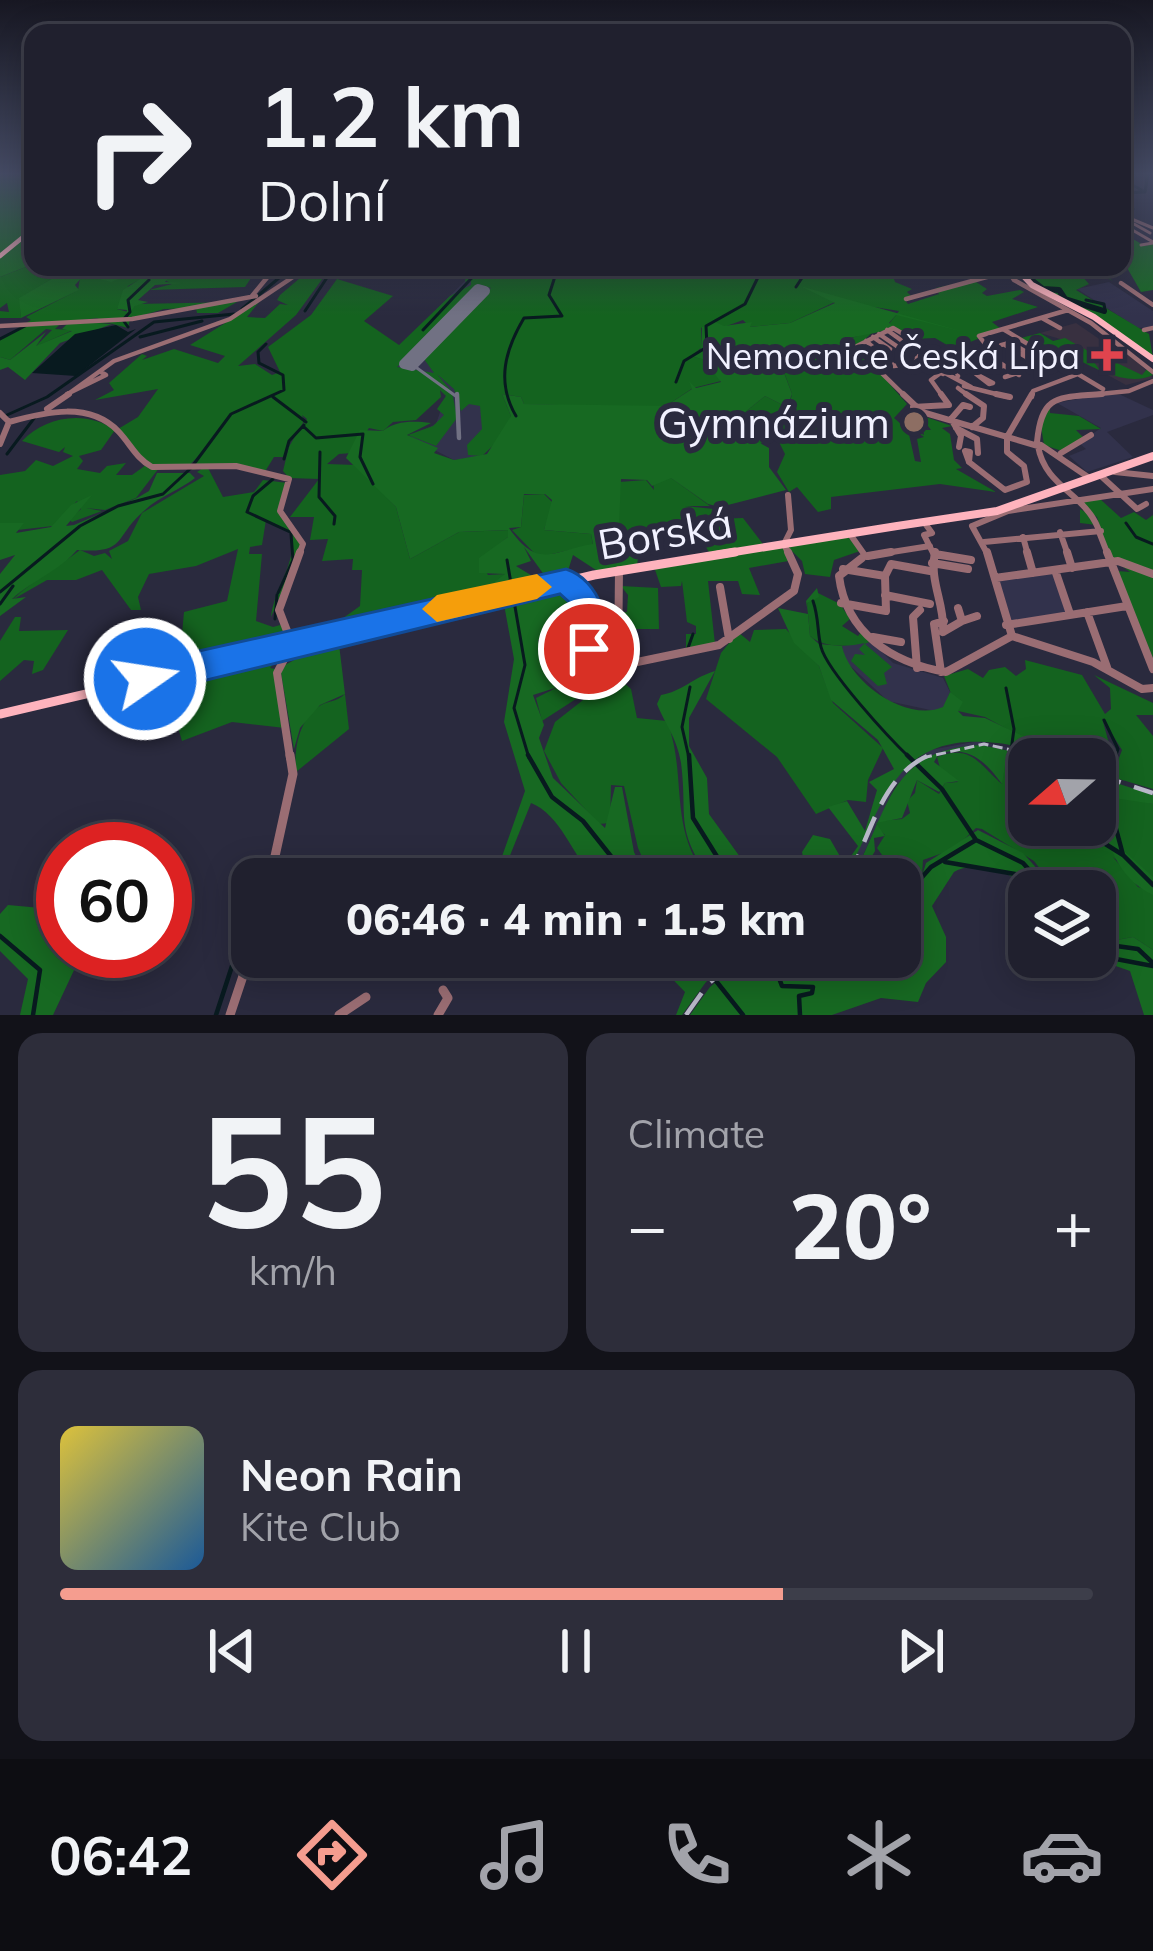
<!DOCTYPE html>
<html lang="en">
<head>
<meta charset="utf-8">
<style>
	body { margin:0; font-family:Mulish,sans-serif; background:#2d2d3a; color:#f1f3f6; height:100vh; display:flex; flex-direction:column; font-size:45px; white-space:nowrap }
	* { box-sizing:border-box; margin:0 }
	p { font-size:39px; color:#a2a3aa }
	.icon { flex:none; width:66px; height:66px; fill:none; stroke:currentColor; stroke-width:2; stroke-linecap:round; stroke-linejoin:round }
	.map { position:relative; height:1015px; overflow:hidden }
	.details { display:flex; flex-direction:column; gap:18px; padding:18px; background:#121219; flex:1 }
	.details>* { flex:none }
	.banner { position:absolute; left:24px; top:24px; width:1107px; height:252px; border-radius:24px; box-shadow:0 6px 30px #0003,0 0 0 3px #3d3e4a; background:#20202e; color:#f1f3f6; overflow:hidden }
	.needle { width:78px; rotate:250deg }
	.buttons { position:absolute; left:1008px; top:738px; display:grid; gap:24px }
	.buttons a { display:grid; place-items:center; width:108px; height:108px; border-radius:24px; background:#20202e; box-shadow:0 6px 30px #0003,0 0 0 3px #3d3e4a; font-size:60px }
	.speed { position:absolute; left:36px; top:822px; display:flex; gap:24px; font-size:60px; font-weight:700; text-align:center }
	.speed>* { display:grid; place-content:center; width:156px; height:156px; border-radius:50%; background:#20202e; box-shadow:0 6px 30px #0003,0 0 0 3px #3d3e4a; line-height:1 }
	.speed .limit { border:18px solid #d22; background:#fff; color:#111 }
	.pin { position:absolute; display:grid; place-items:center; width:102px; height:102px; color:#fff; margin:-51px; border:6px solid #fff; border-radius:50%; box-shadow:0 3px 12px #0007 }
	.me { position:absolute; width:132px; margin:-66px; rotate:77deg; stroke-linejoin:round; filter:drop-shadow(0 0 9px #0008) }
	.turn { display:flex; align-items:center; gap:42px; height:252px; padding:0 36px; font-size:54px }
	.turn .icon { width:156px; height:156px; stroke-width:2.5 }
	.turn b { display:block; font-size:84px; line-height:102px }
	.big { font-size:90px; font-weight:800; line-height:1.1 }
	.details .tile { flex:1; display:flex; flex-direction:column; justify-content:center; gap:18px; min-width:0; padding:0 42px; border-radius:24px; background:#2d2d3a }
	.details .dial { align-items:center; gap:0 }
	.dial b { font-size:156px; line-height:1 }
	.song { display:flex; align-items:center; gap:36px }
	.cover { width:144px; height:144px; border-radius:18px; background:linear-gradient(135deg,hsl(50 70% 55%),hsl(210 70% 35%)) }
	.played { height:12px; border-radius:6px; background:linear-gradient(90deg,#f59d8f 70%,#3d3e4a 70%) }
	.keys { display:flex; justify-content:space-around; direction:ltr }
	.heat { display:flex; justify-content:space-between; align-items:center; font-size:66px; direction:ltr }
	.details .tiles { flex:1; display:grid; gap:18px; grid-template-columns:1fr 1fr }
	.tile:last-child { grid-column:span 2 }
	.trip { position:absolute; left:231px; top:858px; width:690px; height:120px; border-radius:24px; background:#20202e; box-shadow:0 6px 30px #0003,0 0 0 3px #3d3e4a; font-weight:800; line-height:120px; text-align:center }
	.tabs { display:flex; height:192px; justify-content:space-around; align-items:center; background:#0d0d12; color:#a2a3aa }
	.tabs .icon { width:84px; height:84px }
	.tabs .on { color:#f59d8f }
	.tabs b { font-size:54px; color:#f1f3f6 }
	.map>svg:first-child { display:block }
</style>
</head>
<body>
<div class="map">
<svg width="1153" height="1015" viewBox="0 0 1153 1015">
	<rect width="100%" height="100%" fill="#2a2a3e"/>
	<path fill="#32324c" d="M503 272 468 387V396L487 406 482 456 454 460 409 437 436 424 446 395 437 381 395 367 399 346 465 281Z
		M1109 282 1153 311V327L1138 328 1077 289Z
		M1099 395H1121L1153 410V415L1107 432 1133 457 1087 472 1069 456 1086 449 1079 443 1101 428 1057 403Z
		M1053 572 1068 613 1012 621 1006 617 999 579Z
		M871 641 893 663 943 678 950 692 944 707 935 711 888 701 845 661 842 646Z
		M979 741 1058 759 981 745 925 758 895 786 857 868 851 879H844L883 793 901 770 930 750Z"/>
	<path fill="#383040" d="M1076 323 1118 352 1127 351 1153 378 1126 385 1093 367 1060 339 1040 333Z"/>
	<path fill="#14631f" fill-rule="evenodd" d="M33 264 72 267 20 298 21 318H0V311L9 312 7 303 0 308V277Z
		M178 267H272L253 275 245 287 149 290 172 284 165 280Z
		M313 267H331L296 315 238 366 255 364 272 375 280 372 268 347 311 315 337 279 393 296 364 321 399 345 450 296 471 285V279L465 282 467 267H890L895 282 912 289 907 292 911 296 904 299 908 304 939 294 936 288 973 280 987 289 982 293 987 296 1020 290 1024 292 1012 299 1038 307 992 322 1001 329 954 349 935 338 913 339 889 324 899 311 837 301 790 323 750 327 743 320 724 327 714 321 701 328V348L691 356 717 363 721 381 693 388 663 408 524 404 521 397 502 394 511 416 505 434 482 456 468 455 467 445 482 429 480 406 469 404 461 411 454 389 437 374 452 392 457 418 436 446 408 435 433 426 444 415 437 409 446 396 440 390 441 397 416 420 393 422 383 431 369 428 352 453 339 454 327 464 356 465 396 507 410 559 459 532 509 530 508 537 479 560 488 575 505 574 489 595 338 628 339 621 360 606 362 570H352L353 559 322 561 328 539 310 540 314 517H290L319 479 289 478 283 471 290 442 307 419 302 415 304 421 283 457H274L266 470 208 468 223 497 254 492 263 480 288 483 279 506 302 544 271 617C274 588 297 564 292 532L266 520 262 545 250 547 249 554H262L256 621 273 627 284 624 287 640 179 666 184 612 227 601 238 549 196 566 149 574 138 597 141 610H131L102 570 76 580H47L12 600C33 580 58 567 80 550L94 556 105 553 112 559 109 551 128 541 142 513 204 476 197 472 203 468 192 470 200 454 187 468H159L136 498 105 510 86 508 102 511 72 522 69 519 81 509 77 501 53 526 17 530 23 523H0V475L25 471 36 460 53 466 73 456 63 452 65 447 59 452 22 441C44 417 85 409 115 430L101 450 79 456 83 461 77 469 100 473 107 466 126 463 116 475H132L146 465 118 429 138 417 158 389 95 400 114 390 109 383 142 354 147 356 142 360 174 349 218 363 225 356 190 345 259 302 247 317 265 318 280 304 288 305 277 300 280 295ZM478 284 491 288 424 359 434 373 397 367Z
		M1016 267H1092L1113 281 1095 272 1090 274 1096 278 1081 275 1089 284 1076 290 1149 334 1153 358 1081 307 1041 290Z
		M141 270 154 272 128 286 117 309 128 312 121 319 137 304 237 302 218 313H197L196 308 164 309 130 319 128 328 109 323 79 326 99 318 62 322 55 329 73 330 35 347 52 330 46 329 10 360 0 357V340L31 320 26 317 78 290 80 278 119 279Z
		M877 328 860 344 886 374 860 350 907 404 894 418 908 430 915 461 921 462 917 439 924 437 912 429 924 435 923 430H931L920 415 952 426 942 428 950 434 954 460 962 468 956 469 996 492 940 484 831 497V509L818 512 797 487 789 492 777 472 785 454 777 438 808 424 789 419 797 409 789 406 792 394 781 364 842 347 837 344Z
		M1040 333 1053 341 1065 338 1102 359 1094 362 1099 369 1117 363 1142 375 1147 369 1153 375C1130 386 1101 372 1075 358L1069 360 1076 365 1071 367 1021 338Z
		M765 396 787 407 768 415 796 425 760 444 728 426Z
		M1050 408V413L1079 416 1101 429 1076 430 1083 437 1062 451 1044 445 1040 420Z
		M670 477 710 506H685L723 510 714 519 743 518 763 544 709 552 701 539 651 534 649 540 638 532 634 548 608 536 618 517 619 482 646 480 654 490 653 482Z
		M544 494 553 503 544 530 591 534 593 545 538 557 512 530 521 527 524 495Z
		M1100 499 1121 518 1134 512 1146 520 1153 515V572L1109 557 1097 517 1092 514 1097 525 1080 523V509L1085 512 1077 501Z
		M848 537 860 551 834 560 830 577 805 574 802 561 787 546Z
		M783 545 794 560 749 568 760 595 742 594 738 581H708L715 644 686 649V634H696V626L687 622 682 581 681 586 661 587 654 567Z
		M1118 563 1153 578V658L1117 571 1130 572Z
		M621 586 658 588 659 629H621L620 613 627 612 628 595Z
		M818 593 840 604 850 619 842 626 858 636 862 631 871 641 865 644 892 667 884 673 887 684 878 686 851 661 855 654 865 655 859 649 865 643C848 647 823 648 810 636L807 603Z
		M15 617H21L19 631 68 630 43 670 32 674 34 661 24 660 0 681V641Z
		M786 629 819 666 833 703 883 748 868 780 866 802 848 800 816 814 777 757 706 699 721 653 738 632 750 642 754 630Z
		M267 652H283L270 668 275 669 285 728 232 722 182 741 174 714 178 674Z
		M1025 660 1082 675 1105 714 1111 709 1110 688 1094 675 1153 703V715H1136L1153 736V789L1112 777 1122 750 1102 718 1113 758 1095 765V759L1047 751 985 717 958 711 944 676 968 669 983 678 989 670 1005 667 1016 676 1026 669Z
		M562 662 582 664 579 697 542 721 536 698 556 688Z
		M615 675 631 689 637 718 667 721C688 775 667 830 709 879H652L638 848 624 786 611 785 610 823 599 824 561 783 544 751 555 722Z
		M345 694 349 729 296 772C294 750 298 722 318 707 327 700 336 703 345 694Z
		M1000 748 1029 766V825H1095V785L1105 790 1104 803 1119 813 1116 795 1153 804V889L1113 857 1138 887 1153 891V950L1133 937 1117 940 1095 931V891H1057L1034 861 982 829 976 828 954 849 923 860 922 876 912 878 908 886 900 889V879H875L867 863 875 855 890 866 877 848 885 835 876 827 878 821 902 819 910 813 907 801 915 793 917 780 939 794 945 783 958 782 940 768 937 757C972 743 980 766 1002 784Z"/>
	<path fill="#176922" fill-rule="evenodd" d="M0 174H33V264L0 277Z
		M1122 225 1132 231 1126 235 1145 246 1153 244V290L1141 292 1122 259Z
		M72 267H178L165 282 183 283 155 285 138 300 148 302 135 306 125 319 127 310 117 309 123 290 154 270H141L111 282 84 275 75 285 79 290 21 318 19 298Z
		M800 286 968 333 896 315 889 323 894 327C875 335 862 334 843 340V347L781 365 792 394 787 407 765 396 728 426 769 448V467L786 490 720 507 708 504 671 478 652 486 647 480 621 479 619 527 610 537 639 552 637 565 599 572 573 555 565 580 550 583 524 547 531 561 516 566 534 577 538 585 491 593 492 584 505 574 479 573V558L508 537V530L459 532 410 559 396 507 346 458 360 430 383 431C396 420 414 421 431 423L407 435 438 448 434 453 454 460 487 454 511 416 502 394 521 397 524 404 674 406 672 402 692 389 689 381 696 388 721 382 713 372 716 363 691 356 701 349 702 327 714 321 724 326 752 322 750 327 790 323 835 303ZM524 494H545L552 500 544 530 591 534 593 544C553 550 539 571 509 528L521 527Z
		M68 323 112 324 60 343 25 380 8 367 0 370V357L10 360 46 332 36 346 72 331 62 329Z
		M157 473H190L195 478C180 490 160 496 145 510 113 537 128 554 77 550 59 571 33 580 12 599L26 597 0 616V574L15 555 0 560V523H24L16 533 51 527 71 505 92 495 66 526 74 525 137 498 149 491Z
		M563 584 568 586 562 592 572 601 570 629 538 640 544 662 560 670 555 688 533 695 544 725 539 738 553 778 605 828 615 787H622L634 852 647 879H594C574 857 560 814 531 803L501 878 499 865 525 791 504 722 514 659 503 599Z
		M817 588 819 597 807 603 810 636 819 644 842 646C849 682 907 723 943 707L950 692 963 702 958 711 963 716 985 718 1071 759C1046 759 1022 745 997 743 891 731 885 807 844 879H807L802 852 813 835 830 839 845 865 858 846 828 807 847 801 865 831 877 790 869 782 894 769 878 740 831 700 819 666 794 643 778 608 808 614 806 601Z
		M148 620 134 679 91 690 98 677 90 664 109 663 134 639 129 637 137 622Z
		M338 636 345 694 320 705 300 728 294 749 281 673 285 665Z
		M715 671 689 718V746L707 778 709 814 756 879H710C674 827 688 818 681 763 677 738 665 724 657 704L661 695C681 692 694 677 715 671Z
		M981 745 1047 759 1032 758 1029 766 1006 759 1002 784C985 761 970 746 939 753L934 762 959 781 945 783 939 792 917 780 902 818 876 823 885 836 874 838 875 851 865 868 873 879H851C889 813 887 749 981 745Z
		M1095 776 1153 795V804L1114 798 1123 850 1153 877V895C1113 876 1110 840 1095 806L1108 796 1095 785Z
		M978 830 1023 853 1057 891H1033C1017 874 974 859 954 872L932 906 946 937V962L926 983 918 1002 881 998 832 1015H690L710 987 747 957H900V897L922 876 926 863Z
		M8 905 41 908 63 922V951H83L53 1015H20L28 979 0 951V914Z
		M1095 931 1117 940 1133 937 1153 950V1015H1144L1130 971 1090 957H1095Z
		M651 957H735L706 982 682 1015H676L685 992Z"/>
	<path fill="#081a1f" d="M116 325 128 332 136 329 76 376 32 373 75 334Z"/>
	<g fill="none" stroke-linecap="round" stroke-linejoin="round">
		<path stroke="#081a1f" stroke-width="3" d="M1122 180 1142 190
			M1122 193 1145 192 1148 174
			M1122 206 1133 209
			M796 287 809 267
			M1086 300 1104 304 1105 310
			M242 309 292 267
			M305 311 334 267
			M128 327 123 320 130 312 128 300 149 280
			M423 330 482 267
			M140 337 202 321
			M0 339 25 326
			M676 382 684 361 707 347 706 326 745 304 762 269
			M273 397 306 422
			M7 415 47 397 154 322 234 314
			M516 416C496 382 505 350 524 318L562 316 549 295 558 267
			M303 426 316 438 363 434 360 457 373 484
			M320 452 319 497 335 516 334 524
			M7 454 35 417
			M284 459 289 441 304 425
			M273 479 253 496 247 512 290 532
			M1126 523 1136 537 1153 544
			M507 560 525 665 514 708 529 758
			M0 592 80 526 118 506 163 494 191 468 231 414 284 390 283 375 259 363 258 352 266 344
			M278 593 293 560 291 534
			M813 601C819 618 817 631 821 647 827 671 890 739 910 758
			M0 604 13 586
			M275 619 277 595
			M688 648 693 634
			M1006 688 1014 729 1010 758
			M1104 720 1118 749 1115 758
			M689 758 682 727 690 687"/>
		<path stroke="#081a1f" stroke-width="4.5" d="M528 755 552 797 583 821 629 879
			M689 755 693 818 731 879
			M907 755 942 789 976 840
			M1009 755 1029 789
			M1116 755 1109 802 1123 855
			M1075 825 1123 855 1153 885
			M945 862 1015 874 1033 891
			M900 902 931 867 976 840 1023 863 1048 891
			M0 936 40 970 33 1015
			M1095 943 1138 949 1153 963
			M1095 955 1153 966
			M697 957 743 1015
			M216 1015 252 905
			M800 1015 799 996 812 993 813 987 782 986 779 978 787 963 809 957"/>
		<path stroke="#081a1f" stroke-width="4.5" d="M1045 267 1050 272"/>
		<path stroke="#081a1f" stroke-width="6" d="M1047 269 1053 276 1024 274 1043 289 1059 290 1065 299 1104 311"/>
		<path stroke="#717183" stroke-width="3" d="M410 363 457 397"/>
		<path stroke="#717183" stroke-width="4.5" d="M457 394 459 438"/>
		<path stroke="#717183" stroke-width="10" d="M478 289 485 291 412 366 404 364Z"/>
		<path stroke="#9a6d73" stroke-width="3" d="M1122 215 1153 228
			M1122 224 1153 242
			M1134 224 1150 233
			M1141 245 1153 243
			M1006 267 1009 272
			M301 272 309 267"/>
		<path stroke="#9a6d73" stroke-width="4.5" d="M1007 269 1014 280 1091 323 1153 372
			M1121 283 1153 305
			M252 296 270 274
			M906 299 994 275 1010 276
			M1042 318 1060 328
			M0 326 132 319 256 296
			M1003 329 1103 389
			M887 330 905 343
			M1144 330 1153 328
			M879 334 898 347
			M873 337 890 349
			M866 341 894 366 915 363 943 374
			M1011 343 1033 356 1027 358
			M1005 345 1042 366
			M989 349 979 336 1068 310
			M981 351 1019 375
			M971 353 993 367
			M944 355 948 349 964 355
			M962 356 986 370 1003 366
			M917 358 945 371
			M952 358 958 376
			M949 359 1020 340
			M915 363 921 352 946 359
			M945 373 971 387
			M976 374 993 383 989 384Z
			M1005 377 1056 361
			M964 386 1008 397
			M958 388 970 397
			M67 394 106 375 101 372
			M64 397 114 361 230 319 305 269
			M906 397 855 347 893 328 946 359
			M943 397 931 380 946 369
			M1032 397 1033 391 1078 374
			M1070 397 1129 391 1153 381"/>
		<path stroke="#9a6d73" stroke-width="6" d="M903 394 922 412 1038 446
			M966 394 975 400
			M996 394 1010 397
			M913 407 949 405 941 394
			M47 409 69 394
			M0 413 9 422 0 444
			M9 422C45 412 90 401 119 432 131 445 136 458 152 467L236 466 289 479 280 511 303 544 299 555
			M972 427 983 418 984 406 975 400
			M956 428 977 439 978 453
			M1007 437 1032 394
			M1037 442C1042 393 1058 398 1102 394
			M1041 445 1088 477
			M1038 446C1045 487 1084 493 1098 528
			M959 447 961 436 951 419 963 405 970 407
			M965 451 970 452 969 462Z
			M1061 453 1091 435
			M969 462 1005 490 1027 482 1024 466 1007 452V437
			M1115 472 1153 476
			M1101 476 1137 509 1146 504
			M788 495 791 530 784 544 789 555
			M924 522 932 533 924 535 934 555
			M1060 532 1068 555
			M1099 532 1108 555
			M852 537 864 554
			M1023 537 1028 555
			M984 542 1101 531
			M935 554 942 555
			M873 555 930 546
			M988 555 972 526 1008 511 1153 489"/>
		<path stroke="#9a6d73" stroke-width="8" d="M935 552C929 583 945 603 943 632
			M987 552 1012 636 1093 662 1142 689 1153 688
			M1027 552 1033 573
			M1067 552 1072 568
			M1107 552 1153 669
			M935 554 971 560
			M868 556 891 552
			M862 558 839 576C846 633 892 663 946 672L1012 636
			M932 563 968 569
			M843 569 885 576
			M1055 570 1070 614
			M885 576 891 564 930 571
			M995 578 1118 561 1153 574
			M568 584 585 598 592 650 618 666 719 645 794 591 798 574 788 552
			M720 587 729 639
			M885 595 930 604
			M841 603 886 611 885 576
			M1087 612 1107 667
			M962 621 977 616
			M1006 625 1127 606
			M943 632 962 621 958 608
			M873 637 901 642
			M556 652 586 642
			M618 666 619 570
			M917 668 913 617 920 610
			M941 672 934 624 944 621
			M290 758 277 673 292 644 279 610 300 552"/>
		<path stroke="#9a6d73" stroke-width="9" d="M270 879 293 774 290 755
			M230 1015 252 949
			M339 1015 366 997
			M438 1015 448 998 443 990"/>
		<path stroke="#feb3bd" stroke-width="4.5" d="M0 256 33 229
			M1015 267 1020 272"/>
		<path stroke="#feb3bd" stroke-width="6" d="M1017 269 1032 285 1094 317 1153 359"/>
		<path stroke="#feb3bd" stroke-width="8" d="M897 526 997 511 1153 456
			M716 555 897 526"/>
		<path stroke="#feb3bd" stroke-width="9" d="M0 714 594 575 735 552"/>
		<path stroke="#b8b8c8" stroke-width="3" stroke-dasharray="10 4.5" stroke-linecap="butt" d="M922 758 984 744 1049 758"/>
		<path stroke="#b8b8c8" stroke-width="4.5" stroke-dasharray="27 14" stroke-linecap="butt" d="M1040 755 1053 759
			M1095 774 1153 793
			M847 879C871 836 880 777 929 755
			M686 1015 708 984 741 957"/>
	</g>
	<linearGradient id="sky" x2="0" y2="1"><stop stop-color="#171722"/><stop offset="0.55" stop-color="#444a63"/><stop offset="1" stop-color="#444a63" stop-opacity="0"/></linearGradient>
	<rect width="1153" height="316" fill="url(#sky)"/>
	<path fill="#1a73e8" stroke="#114b97" stroke-width="3" d="M566 569C600 580 615 627 600 659L589 663 577 659 570 603 560 594 145 695 133 690 128 679 133 668 145 663Z"/>
	<path fill="#f59e0b" d="M537 574 552 587 537 599 437 622 422 609 437 595Z"/>
	<path fill="#e0444e" stroke="#2a2a3e" stroke-width="4.5" d="M1101 337h12v12h12v12h-12v12h-12v-12h-12v-12h12z"/>
	<circle fill="#8d6e63" stroke="#2a2a3e" stroke-width="4.5" cx="914" cy="422" r="12"/>
	<g text-anchor="middle" dominant-baseline="central" stroke-width="12" stroke-linejoin="round" paint-order="stroke">
		<g font-size="36" fill="#f1f1ff" stroke="#2a2a3e" text-anchor="end">
			<text x="1080" y="355">Nemocnice Česká Lípa</text>
		</g>
		<g font-size="42" fill="#f1f1ff" stroke="#2a2a3e" text-anchor="end">
			<text x="890" y="422">Gymnázium</text>
		</g>
		<g font-size="42" fill="#f1f1ff" stroke="#2a2a3e">
			<text transform="translate(665 533) rotate(-10)">Borská</text>
		</g>
	</g>
</svg>
<div class="buttons">
<a><svg class="needle" viewBox="-14 -14 28 28"><path d="M0-13l5 13h-10z" fill="#e53935"/><path d="M0 13l5-13h-10z" fill="#a2a3aa"/></svg></a>
<a><svg class="icon" aria-label="layers" viewBox="0 0 24 24"><path d="M12 4l9 5-9 5-9-5zM3 14l9 5 9-5"/></svg></a>
</div>
<div class="speed"><div class="limit">60</div></div>
<div class="pin" style="left:589px;top:649px;background:#d93025"><svg class="icon" aria-label="arrive" viewBox="0 0 24 24"><path d="M6 21V4h12l-3 4 3 4H6"/></svg></div>
<svg class="me" style="left:145px;top:679px" viewBox="-20 -20 40 40"><circle r="17" fill="#1a73e8" stroke="#fff" stroke-width="3"/><path d="M0-11L8 9 0 5-8 9z" fill="#fff"/></svg>
<div class="trip">06:46 · 4 min · 1.5 km</div>
<div class="banner">
<div class="turn"><svg class="icon" aria-label="right" viewBox="0 0 24 24"><path d="M7 20v-9h11M14 6l5 5-5 5"/></svg><div><b>1.2 km</b>Dolní</div></div>
</div>
</div>
<section class="details">
<div class="tiles">
<div class="tile dial"><b>55</b><p>km/h</p></div>
<div class="tile"><p>Climate</p>
<div class="heat"><a>−</a><b class="big">20°</b><a>+</a></div>
</div>
<div class="tile">
<div class="song"><i class="cover"></i><div><b>Neon Rain</b><p>Kite Club</p></div></div>
<div class="played"></div>
<div class="keys"><svg class="icon" aria-label="previous" viewBox="0 0 24 24"><path d="M18 5L8 12l10 7zM5 5v14"/></svg><svg class="icon" aria-label="pause" viewBox="0 0 24 24"><path d="M8 5v14M16 5v14"/></svg><svg class="icon" aria-label="next" viewBox="0 0 24 24"><path d="M6 5l10 7-10 7zM19 5v14"/></svg></div>
</div>
</div>
</section>
<nav class="tabs">
<b>06:42</b>
<svg class="icon on" aria-label="directions" viewBox="0 0 24 24"><path d="M12 3l9 9-9 9-9-9zM9 14v-3h6M13 9l2 2-2 2"/></svg>
<svg class="icon" aria-label="music" viewBox="0 0 24 24"><path d="M9 18V5l10-2v13"/><circle cx="6" cy="18" r="3"/><circle cx="16" cy="16" r="3"/></svg>
<svg class="icon" aria-label="phone" viewBox="0 0 24 24"><path d="M5 4h4l2 5-3 2q2 4 5 5l2-3 5 2v4C11 20 4 13 5 4z"/></svg>
<svg class="icon" aria-label="climate" viewBox="0 0 24 24"><path d="M12 3v18M4 7l16 10M4 17L20 7"/></svg>
<svg class="icon" aria-label="car" viewBox="0 0 24 24"><path d="M5 17H2v-5l4-1 3-4h7l3 4 3 1v5h-3M9 17h6M6 11h13"/><circle cx="7" cy="17" r="2"/><circle cx="17" cy="17" r="2"/></svg>
</nav>
</body>
</html>
